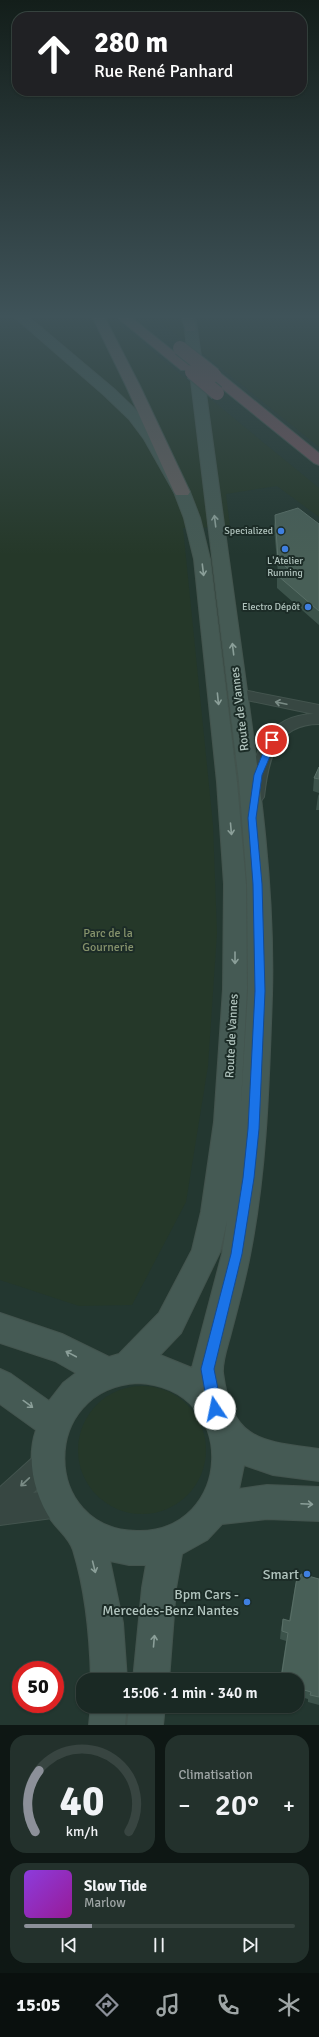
<!DOCTYPE html>
<html lang="fr">
<head>
<meta charset="utf-8">
<style>
	body { margin:0; font-family:Signika,sans-serif; background:#23312c; color:#f1f3f6; height:100vh; display:flex; flex-direction:column; font-size:15px; white-space:nowrap }
	* { box-sizing:border-box; margin:0 }
	p { font-size:13px; color:#9fa6a6 }
	.icon { flex:none; width:22px; height:22px; fill:none; stroke:currentColor; stroke-width:2; stroke-linecap:round; stroke-linejoin:round }
	.map { position:relative; height:1725px; overflow:hidden }
	.side { display:flex; flex-direction:column; gap:10px; padding:10px; background:#0e1714; flex:1 }
	.side>* { flex:none }
	.hud { position:absolute; left:12px; top:12px; width:295px; height:84px; border-radius:16px; box-shadow:0 1px 3px #0004,0 0 0 1px #384541; background:#202124; color:#fff; overflow:hidden }
	.speed { position:absolute; left:12px; top:1661px; display:flex; gap:8px; font-size:20px; font-weight:700; text-align:center }
	.speed>* { display:grid; place-content:center; width:52px; height:52px; border-radius:50%; background:#1a2924; box-shadow:0 1px 3px #0004,0 0 0 1px #384541; line-height:1 }
	.speed .limit { border:6px solid #d22; background:#fff; color:#111 }
	.pin { position:absolute; display:grid; place-items:center; width:34px; height:34px; color:#fff; margin:-17px; border:2px solid #fff; border-radius:50%; box-shadow:0 1px 4px #0007 }
	.me { position:absolute; width:44px; margin:-22px; rotate:349deg; stroke-linejoin:round; filter:drop-shadow(0 0 3px #0008) }
	.turn { display:flex; align-items:center; gap:14px; height:84px; padding:0 16px; font-size:18px }
	.turn .icon { width:52px; height:52px; stroke-width:2.5 }
	.turn b { display:block; font-size:28px; line-height:34px }
	.big { font-size:30px; font-weight:600; line-height:1.1 }
	.side .widget { flex:1; display:flex; flex-direction:column; justify-content:center; gap:6px; min-width:0; padding:0 14px; border-radius:16px; background:#23312c }
	.side .dial { align-items:center; gap:0 }
	.dial svg { height:104px; overflow:visible; fill:none; stroke:#384541; stroke-width:7; stroke-linecap:round; text-anchor:middle }
	.dial text { fill:#f1f3f6; stroke:none }
	.song { display:flex; align-items:center; gap:12px }
	.cover { width:48px; height:48px; border-radius:6px; background:linear-gradient(135deg,hsl(270 70% 55%),hsl(300 70% 35%)) }
	.played { height:4px; border-radius:2px; background:linear-gradient(90deg,#8c9099 25%,#384541 25%) }
	.keys { display:flex; justify-content:space-around; direction:ltr }
	.heat { display:flex; justify-content:space-between; align-items:center; font-size:22px; direction:ltr }
	.side .tiles { flex:1; display:grid; gap:10px; grid-template-columns:1fr 1fr }
	.widget:last-child { grid-column:span 2 }
	.trip { position:absolute; left:76px; top:1673px; width:228px; height:40px; border-radius:16px; background:#1a2924; box-shadow:0 1px 3px #0004,0 0 0 1px #384541; font-weight:600; line-height:40px; text-align:center }
	.tab-bar { display:flex; height:64px; justify-content:space-around; align-items:center; background:#0a100e; color:#9fa6a6 }
	.tab-bar .icon { width:28px; height:28px }
	.tab-bar .active { color:#8c9099 }
	.tab-bar b { font-size:18px; color:#f1f3f6 }
	.map>svg:first-child { display:block }
</style>
</head>
<body>
<div class="map">
<svg width="319" height="1725" viewBox="0 0 319 1725">
	<rect width="100%" height="100%" fill="#233730"/>
	<path fill="#253829" d="M0 314H107L319 488V517L277 486 226 494 230 527 183 528 213 825 217 933 208 1066 186 1202 132 1305 79 1306 0 1280Z
		M149 314H319V447L206 356Z
		M78 1450a64 64 0 1 1 128 0a64 64 0 1 1-128 0Z"/>
	<g fill="none" stroke-linecap="round" stroke-linejoin="round">
		<defs>
			<path id="minor" d="M238 689 319 705V724C275 724 268 761 264 797L261 801 255 803 249 801 246 797C253 755 265 715 314 714L232 697 230 694 232 691Z
				M49 1447 58 1451 62 1460 58 1469 33 1493 60 1489 70 1493 74 1503 70 1513 60 1517 0 1525V1487L40 1451Z"/>
			<path id="secondary" d="M11 314H25L114 389 139 413 158 438 190 492 200 518 210 559 237 782 246 884 247 989 241 1103 248 991 247 884 239 782 183 314H195C211 432 228 551 244 669 259 777 275 886 272 995 269 1081 267 1170 250 1255 245 1282 237 1310 230 1337 227 1348 222 1362 223 1373 232 1441 260 1441 319 1449V1481L273 1475 244 1465 239 1489 267 1485 319 1487V1521L267 1519 222 1524 207 1540 182 1554 176 1588 169 1680H133L142 1588 146 1565H129L110 1561 123 1623 127 1680H91C90 1636 86 1592 73 1550 69 1538 59 1531 51 1520 34 1494 26 1460 36 1430L0 1404V1369L11 1374 49 1401 63 1383 76 1373 55 1361 0 1343V1313L62 1334 109 1357 119 1354 159 1313 192 1250 201 1212 214 1122 223 989 224 884 217 782 194 559 184 518 174 492 144 439 129 419 104 395ZM227 1221 222 1254 192 1368 160 1355 181 1333 220 1252ZM138 1383C241 1388 233 1533 137 1531 41 1530 39 1388 138 1383Z
				M91 1706H127L125 1725H89Z
				M129 1706H165L163 1725H127Z"/>
			<path id="trunk" d="M91 314H103L140 386 190 492 188 495H176L174 492 126 386Z
				M180 314H192L196 328 194 331H186Z"/>
			<path id="motorway" d="M113 314H127L193 367 191 370H181Z
				M214 371 219 372 319 453V465L314 463 209 378 207 375 209 372Z"/>
		</defs>
		<use href="#minor" stroke="#43544e" stroke-width="2"/>
		<use href="#secondary" stroke="#43544e" stroke-width="2"/>
		<use href="#trunk" stroke="#41524d" stroke-width="2"/>
		<use href="#motorway" stroke="#41524d" stroke-width="2"/>
		<use href="#minor" fill="#374742" fill-rule="evenodd"/>
		<use href="#secondary" fill="#455a54" fill-rule="evenodd"/>
		<use href="#trunk" fill="#615e5e" fill-rule="evenodd"/>
		<use href="#motorway" fill="#6d545c" fill-rule="evenodd"/>
		<defs>
			<path id="motorway-bridge" d="M180 348 214 375
				M192 372 217 393"/>
		</defs>
		<use href="#motorway-bridge" stroke="#41524d" stroke-width="16" stroke-linecap="butt"/>
		<use href="#motorway-bridge" stroke="#6d545c" stroke-width="14"/>
	</g>
	<path fill="#3c534b" d="M275 515 319 524V625L277 588V575H280L278 573 274 528Z
		M319 767V793L313 791 314 778Z
		M319 794V810H316L318 796Z
		M301 1574 319 1579V1705L308 1702V1699L297 1696V1680H280L286 1641 280 1639 281 1628 283 1619 289 1621 295 1586 297 1577 300 1578Z"/>
	<path fill="#485f57" stroke="#596f67" d="M298 508 319 524V611L277 575 291 571 278 560 275 515Z
		M319 767V779L314 778Z
		M301 1574 319 1579V1697L310 1695 311 1692 297 1688V1680H283L281 1679 288 1633 282 1631 283 1619 290 1621 297 1577 300 1578Z"/>
	<defs><path id="oneway-shaft" d="M-6 0H5M1.5-3L5.5 0L1.5 3" fill="none" stroke-width="1.6" stroke-linecap="round" stroke-linejoin="round"/></defs>
	<g stroke="#8b9f99">
		<use href="#oneway-shaft" transform="translate(215 521) rotate(-97)"/>
		<use href="#oneway-shaft" transform="translate(203 570) rotate(83)"/>
		<use href="#oneway-shaft" transform="translate(233 649) rotate(-97)"/>
		<use href="#oneway-shaft" transform="translate(218 699) rotate(84)"/>
		<use href="#oneway-shaft" transform="translate(231 829) rotate(85)"/>
		<use href="#oneway-shaft" transform="translate(235 958) rotate(90)"/>
		<use href="#oneway-shaft" transform="translate(71 1354) rotate(-152)"/>
		<use href="#oneway-shaft" transform="translate(28 1404) rotate(36)"/>
		<use href="#oneway-shaft" transform="translate(307 1504) rotate(3)"/>
		<use href="#oneway-shaft" transform="translate(94 1567) rotate(76)"/>
		<use href="#oneway-shaft" transform="translate(154 1641) rotate(-85)"/>
	</g>
	<g stroke="#7a8c86">
		<use href="#oneway-shaft" transform="translate(281 703) rotate(-168)"/>
		<use href="#oneway-shaft" transform="translate(25 1482) rotate(137)"/>
	</g>
	<linearGradient id="sky" x2="0" y2="1"><stop stop-color="#131e1a"/><stop offset="0.57" stop-color="#3f5359"/><stop offset="1" stop-color="#3f5359" stop-opacity="0"/></linearGradient>
	<rect width="319" height="555" fill="url(#sky)"/>
	<path fill="#1a73e8" stroke="#114b97" d="M269 738H275L277 740 262 775 256 818 262 884 265 991 259 1129 254 1178 242 1254 214 1369 222 1409 220 1414 215 1416 210 1414 208 1409 201 1369 231 1254 243 1178 248 1129 255 991 253 884 248 818 254 775Z"/>
	<g fill="#3f7fe0" stroke="#1c2c27" stroke-width="1.5">
		<circle cx="281" cy="531" r="4"/>
		<circle cx="285" cy="549" r="4"/>
		<circle cx="308" cy="607" r="4"/>
		<circle cx="307" cy="1574" r="4"/>
		<circle cx="247" cy="1602" r="4"/>
	</g>
	<g text-anchor="middle" dominant-baseline="central" stroke-width="4" stroke-linejoin="round" paint-order="stroke">
		<g font-size="10" fill="#b1c4be" stroke="#1c2c27" text-anchor="end">
			<text x="273" y="531">Specialized</text>
			<text x="285" y="561" text-anchor="middle">L'Atelier<tspan x="285" dy="12">Running</tspan></text>
			<text x="300" y="607">Electro Dépôt</text>
		</g>
		<g font-size="12" fill="#b1c4be" stroke="#1c2c27">
			<text transform="translate(240 709) rotate(-97)">Route de Vannes</text>
			<text transform="translate(232 1036) rotate(-87)">Route de Vannes</text>
		</g>
		<g font-size="12" fill="#86926b" stroke="#1c2c27">
			<text x="108" y="933">Parc de la<tspan x="108" dy="14">Gournerie</tspan></text>
		</g>
		<g font-size="14" fill="#b1c4be" stroke="#1c2c27" text-anchor="end">
			<text x="299" y="1574">Smart</text>
			<text x="239" y="1594">Bpm Cars -<tspan x="239" dy="16">Mercedes-Benz Nantes</tspan></text>
		</g>
	</g>
</svg>
<div class="speed"><div class="limit">50</div></div>
<div class="pin" style="left:272px;top:740px;background:#d93025"><svg class="icon" aria-label="arrive" viewBox="0 0 24 24"><path d="M6 21V4h12l-3 4 3 4H6"/></svg></div>
<svg class="me" style="left:215px;top:1409px" viewBox="-20 -20 40 40"><circle r="19" fill="#fff"/><path d="M0-13L10 11 0 6-10 11z" fill="#1a73e8"/></svg>
<div class="trip">15:06 · 1 min · 340 m</div>
<div class="hud">
<div class="turn"><svg class="icon" aria-label="ahead" viewBox="0 0 24 24"><path d="M12 20V5M6 11l6-6 6 6"/></svg><div><b>280 m</b>Rue René Panhard</div></div>
</div>
</div>
<section class="side">
<div class="tiles">
<div class="widget dial"><svg viewBox="0 0 100 80">
<path d="M14 69A42 42 0 1 1 86 69"/>
<path d="M14 69A42 42 0 0 1 17 22" stroke="#8c9099"/>
<text x="50" y="56" font-size="32" font-weight="700">40</text>
<text x="50" y="72" font-size="11">km/h</text>
</svg></div>
<div class="widget"><p>Climatisation</p>
<div class="heat"><a>−</a><b class="big">20°</b><a>+</a></div>
</div>
<div class="widget">
<div class="song"><i class="cover"></i><div><b>Slow Tide</b><p>Marlow</p></div></div>
<div class="played"></div>
<div class="keys"><svg class="icon" aria-label="previous" viewBox="0 0 24 24"><path d="M18 5L8 12l10 7zM5 5v14"/></svg><svg class="icon" aria-label="pause" viewBox="0 0 24 24"><path d="M8 5v14M16 5v14"/></svg><svg class="icon" aria-label="next" viewBox="0 0 24 24"><path d="M6 5l10 7-10 7zM19 5v14"/></svg></div>
</div>
</div>
</section>
<nav class="tab-bar">
<b>15:05</b>
<svg class="icon active" aria-label="directions" viewBox="0 0 24 24"><path d="M12 3l9 9-9 9-9-9zM9 14v-3h6M13 9l2 2-2 2"/></svg>
<svg class="icon" aria-label="music" viewBox="0 0 24 24"><path d="M9 18V5l10-2v13"/><circle cx="6" cy="18" r="3"/><circle cx="16" cy="16" r="3"/></svg>
<svg class="icon" aria-label="phone" viewBox="0 0 24 24"><path d="M5 4h4l2 5-3 2q2 4 5 5l2-3 5 2v4C11 20 4 13 5 4z"/></svg>
<svg class="icon" aria-label="climate" viewBox="0 0 24 24"><path d="M12 3v18M4 7l16 10M4 17L20 7"/></svg>
</nav>
</body>
</html>
